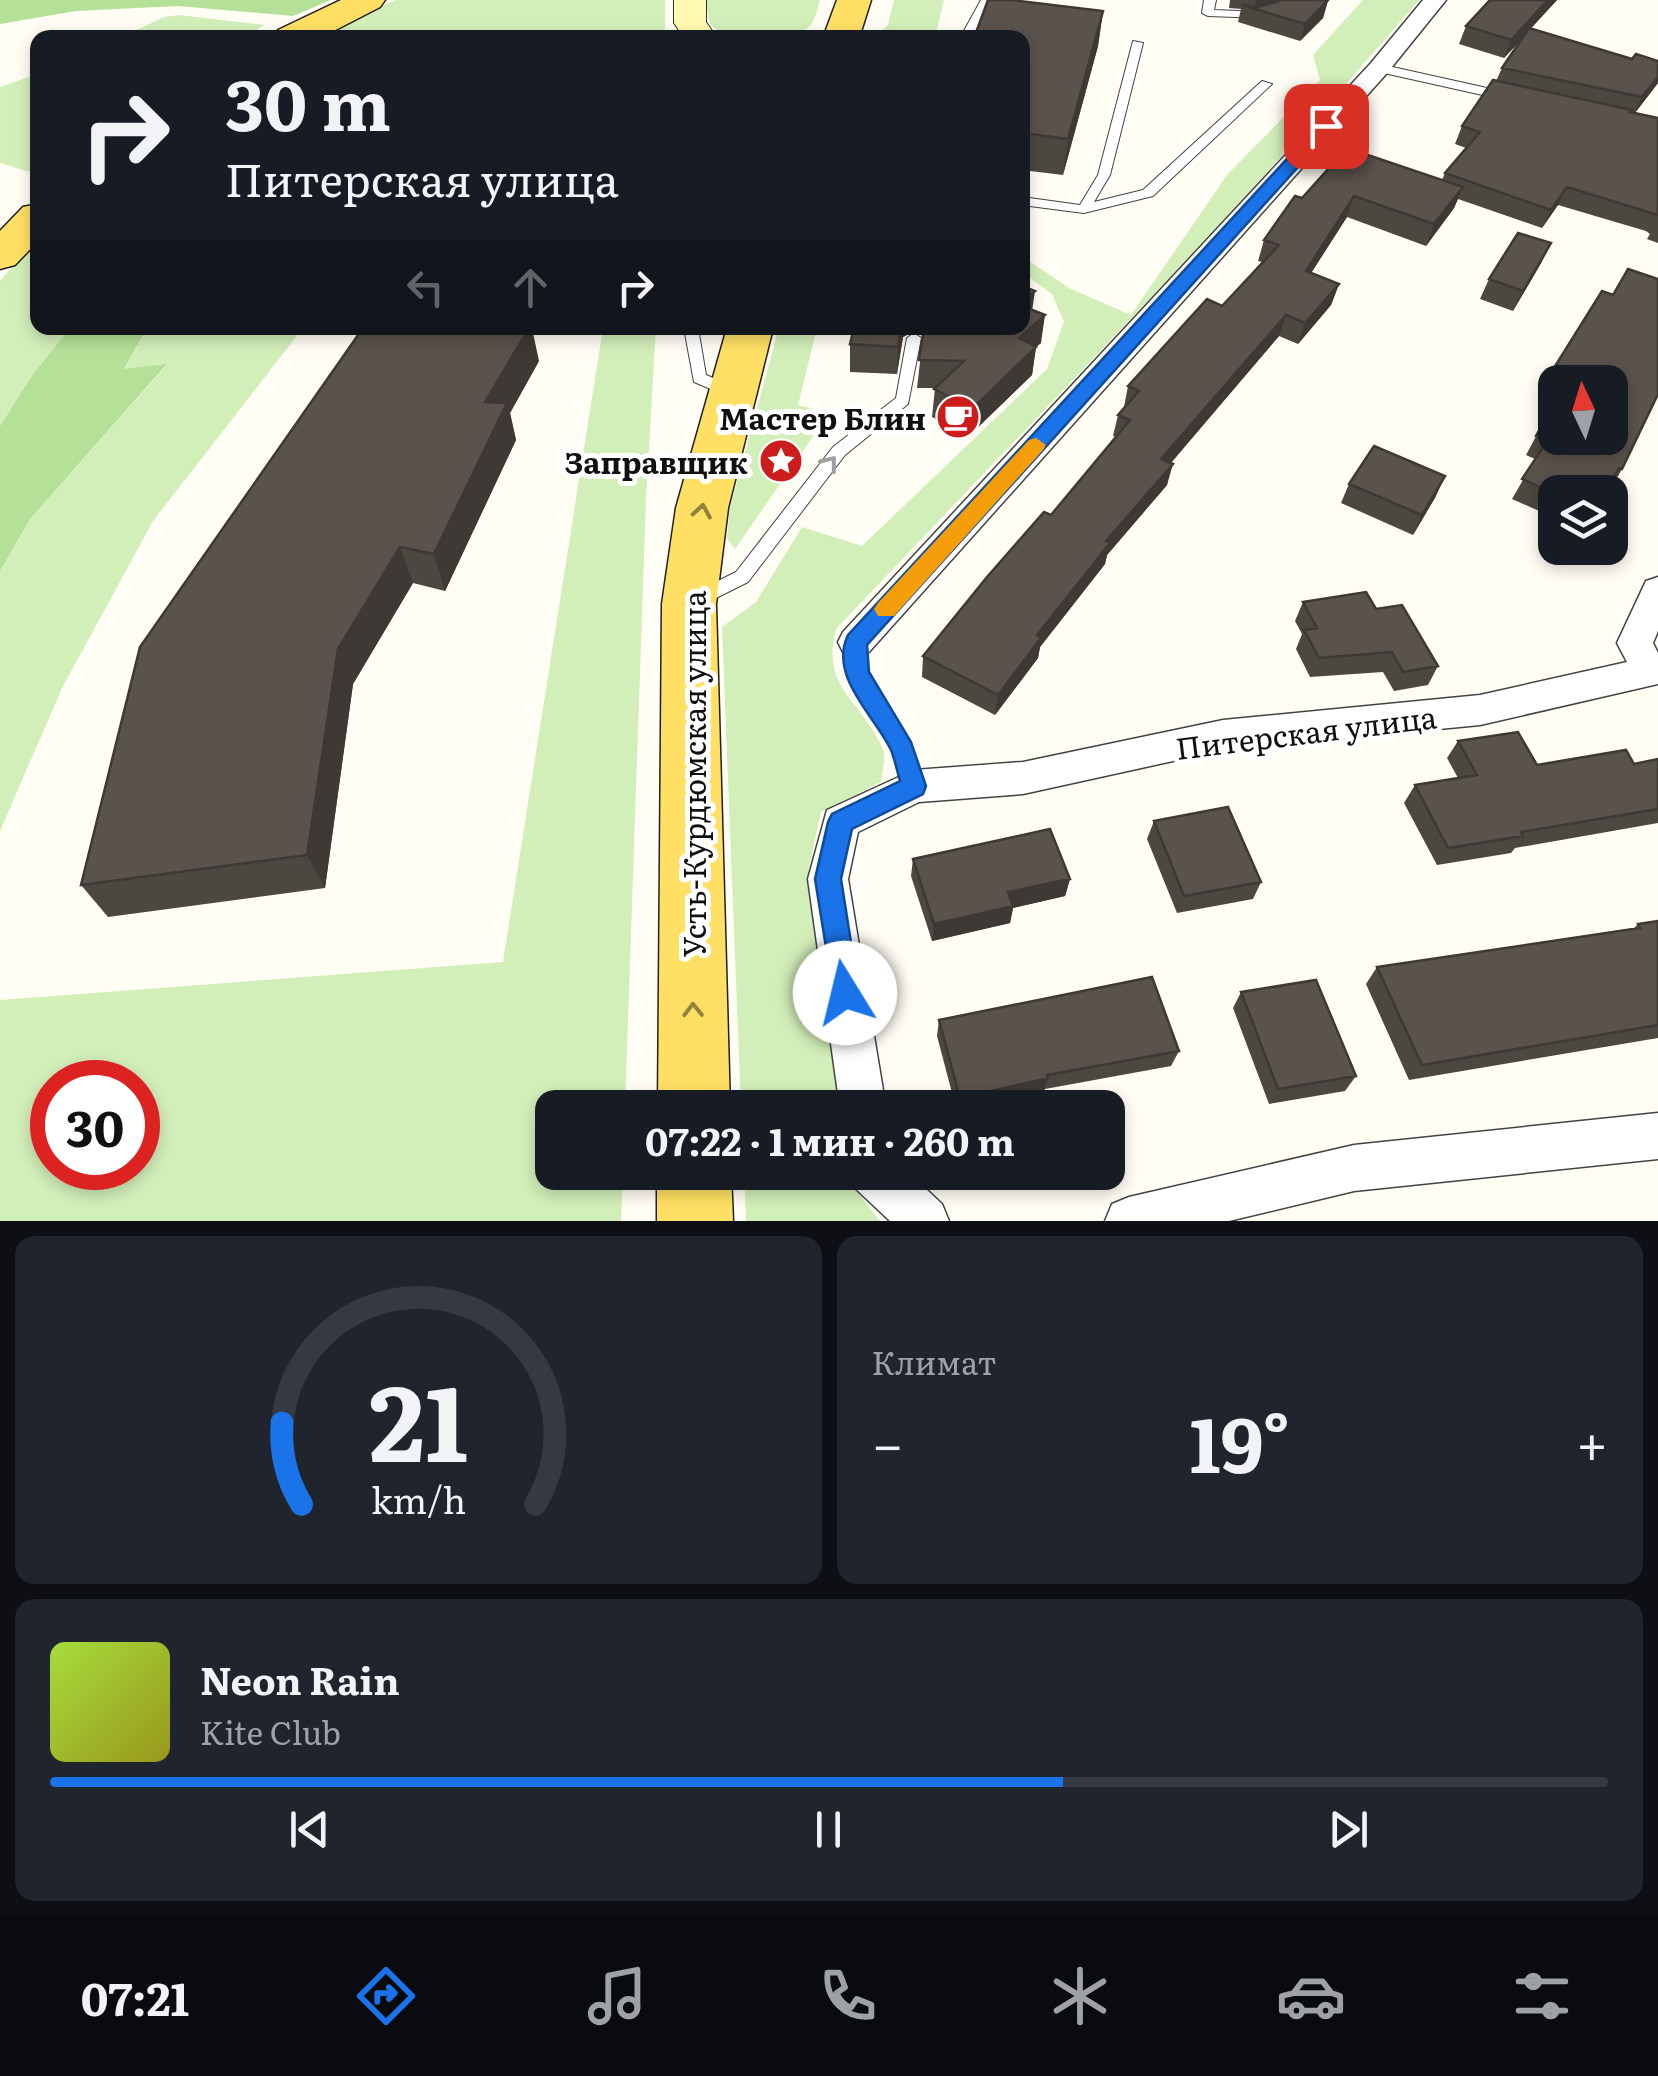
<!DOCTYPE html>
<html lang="ru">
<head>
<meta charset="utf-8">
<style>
	body { margin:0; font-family:Literata,serif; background:#20242c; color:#f1f3f6; height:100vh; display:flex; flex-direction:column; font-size:38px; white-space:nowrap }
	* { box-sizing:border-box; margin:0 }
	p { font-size:32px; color:#9ea1a6 }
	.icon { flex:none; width:55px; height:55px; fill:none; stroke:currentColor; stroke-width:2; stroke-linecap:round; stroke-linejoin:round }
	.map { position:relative; height:1221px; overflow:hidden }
	.sheet { display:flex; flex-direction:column; gap:15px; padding:15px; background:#0d0f14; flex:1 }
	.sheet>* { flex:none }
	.top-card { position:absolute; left:30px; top:30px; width:1000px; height:305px; border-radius:20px; box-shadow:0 5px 15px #0003; background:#171b24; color:#f1f3f6; overflow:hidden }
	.needle { width:65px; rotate:356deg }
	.fabs { position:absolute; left:1538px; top:365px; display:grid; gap:20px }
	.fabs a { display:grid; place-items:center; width:90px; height:90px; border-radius:20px; background:#171b24; box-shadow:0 5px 15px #0003; font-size:50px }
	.speed { position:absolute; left:30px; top:1060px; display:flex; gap:20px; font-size:50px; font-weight:700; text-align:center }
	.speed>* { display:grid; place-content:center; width:130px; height:130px; border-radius:50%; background:#171b24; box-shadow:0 5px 15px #0003; line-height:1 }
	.speed .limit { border:15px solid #d22; background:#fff; color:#111 }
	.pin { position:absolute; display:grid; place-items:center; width:85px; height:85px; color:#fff; margin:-42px; border-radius:20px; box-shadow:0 5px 15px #0006 }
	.me { position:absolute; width:110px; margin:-55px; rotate:351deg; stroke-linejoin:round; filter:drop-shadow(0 0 8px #0008) }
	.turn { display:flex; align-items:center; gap:35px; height:210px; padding:0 30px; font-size:45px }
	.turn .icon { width:130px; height:130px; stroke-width:2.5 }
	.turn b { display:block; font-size:70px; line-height:85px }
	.lanes { display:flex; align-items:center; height:95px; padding:0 30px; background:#0003; justify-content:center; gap:50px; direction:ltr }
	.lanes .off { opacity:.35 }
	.big { font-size:75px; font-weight:700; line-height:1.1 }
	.sheet .tile { flex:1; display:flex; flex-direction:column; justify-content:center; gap:15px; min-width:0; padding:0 35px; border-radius:20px; background:#20242c }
	.sheet .dial { align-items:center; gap:0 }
	.dial svg { height:260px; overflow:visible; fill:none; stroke:#363941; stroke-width:7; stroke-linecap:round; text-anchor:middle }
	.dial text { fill:#f1f3f6; stroke:none }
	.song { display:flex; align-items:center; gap:30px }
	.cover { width:120px; height:120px; border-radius:15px; background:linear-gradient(135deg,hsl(80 70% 55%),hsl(60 70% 35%)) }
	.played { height:10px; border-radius:5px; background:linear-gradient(90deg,#1a73e8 65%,#363941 65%) }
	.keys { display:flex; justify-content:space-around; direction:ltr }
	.heat { display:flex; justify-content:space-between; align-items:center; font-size:55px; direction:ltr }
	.sheet .tiles { flex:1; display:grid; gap:15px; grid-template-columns:1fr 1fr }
	.tile:last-child { grid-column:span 2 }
	.trip { position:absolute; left:535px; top:1090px; width:590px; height:100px; border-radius:20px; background:#171b24; box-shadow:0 5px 15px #0003; font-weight:700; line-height:100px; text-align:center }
	.tabs { display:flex; height:160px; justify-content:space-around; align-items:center; background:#090b0e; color:#9ea1a6 }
	.tabs .icon { width:70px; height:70px }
	.tabs .active { color:#1a73e8 }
	.tabs b { font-size:45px; color:#f1f3f6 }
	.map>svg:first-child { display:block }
</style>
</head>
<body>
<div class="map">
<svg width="1658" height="1221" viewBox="0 0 1658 1221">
	<rect width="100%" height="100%" fill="#fffdf4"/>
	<path fill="#d2eeb9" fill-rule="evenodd" d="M395 0H665V37L313 38Z
		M705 0H820C818 7 816 17 812 23 796 48 728 44 710 24Z
		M894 0H944L935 37H876L888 25Z
		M1363 0H1419C1234 217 1032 421 836 629 820 690 863 700 883 750 886 759 882 772 881 782L821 812 808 871 839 1107H741L722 627 756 602 802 527 862 546 1047 369 1064 322 1052 294 1023 273V257L1069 288 1131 315 1227 175 1320 80 1313 55Z
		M179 15 264 25 245 37H122L164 17Z
		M37 74H38L37 174 0 163V87Z
		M37 239 38 328H70L33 374 0 426V281Z
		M147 328H303L153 521 62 688 0 831V571L30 519 166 366 124 370Z
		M603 328H656L646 499 625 1107 552 1108V1172L623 1173 621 1221H0V1000L503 962ZM52 1082H138V1168H52Z
		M779 328H817L798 405 810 408 819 428 735 549 727 538 730 507Z
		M744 1173H848L849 1181 880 1221H746Z"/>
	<path fill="#b4e097" d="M0 0H331L293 16 178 6 76 11 0 24Z
		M70 328H147L124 369 167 364 30 519 0 571V426L33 374Z"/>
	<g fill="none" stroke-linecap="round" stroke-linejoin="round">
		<defs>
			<path id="service" d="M981 0H993L971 38H960Z
				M1204 0H1216L1214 10 1263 12 1269 15 1263 18 1208 16 1202 13Z
				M1133 41 1143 43 1110 175 1094 202 1143 190 1262 81 1272 84 1153 196 1084 213 1022 205V197L1080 205 1098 175Z
				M1379 64 1505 92 1511 96 1505 100 1375 71V65Z
				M684 328H698L706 375 735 387 738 391 735 395H725L694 382Z
				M914 333 921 338 908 404 845 455 748 582 704 604H692L689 599 692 594 736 572 833 447 896 398 907 338Z
				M856 635 862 637 867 671 872 683 909 742 924 786 921 792 914 794 907 792C901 777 899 761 891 746 875 713 835 677 850 637Z"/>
			<path id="minor" d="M1423 0H1446L1387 73 869 652 856 656 843 652 838 642 843 632 1371 63Z
				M1658 577V631L1653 643 1658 653V684L1480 725 1223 750 1023 794 919 802 858 832 848 879 886 1108H840L808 879 827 810 914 770 1023 762 1223 720 1480 695 1627 662 1617 643 1646 581Z
				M1658 1113V1159L1354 1191 1229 1221H1105L1112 1204 1129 1197 1354 1145Z
				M850 1172H908L942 1204 949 1221H890L856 1189Z"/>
			<path id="secondary" d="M674 0H706V22L717 38H684L674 23Z"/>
			<path id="primary" d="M341 0H385L380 7 320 38H273L278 30Z
				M837 0H871L859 38H823Z
				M38 204V241L15 265 0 269V231L23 207Z
				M727 328H773L728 508 716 604 730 1108H658L662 604 676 508Z
				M657 1172H731L733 1221H657Z"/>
		</defs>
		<use href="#service" stroke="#434343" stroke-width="2"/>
		<use href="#minor" stroke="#434343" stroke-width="3"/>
		<use href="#secondary" stroke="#323232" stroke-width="2"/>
		<use href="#primary" stroke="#212121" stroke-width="3"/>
		<use href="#service" fill="#fff" fill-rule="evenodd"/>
		<use href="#minor" fill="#fff" fill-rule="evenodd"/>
		<use href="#secondary" fill="#fffaaf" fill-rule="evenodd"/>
		<use href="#primary" fill="#ffe064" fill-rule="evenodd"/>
	</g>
	<path fill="#4d4741" d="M1230 0H1328L1323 18 1300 41 1238 22 1241 9 1229 8Z
		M1490 0H1557L1531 28 1632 59 1658 61V83L1635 113 1658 118V243L1647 239 1650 234 1646 231 1558 205 1542 228 1458 199 1454 208 1426 246 1347 217 1311 273 1339 284 1331 305 1298 344 1279 336 1171 463 1167 485 1107 555 1105 564 1040 647 1038 658 995 715 922 677 923 656 1051 515 1116 437 1113 436 1118 415 1124 407 1128 386 1222 306 1262 262 1258 261 1264 240 1302 198 1442 180 1445 173 1466 148 1455 144 1462 126 1496 81 1502 68 1520 41 1504 58 1459 44 1466 26Z
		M1103 11 1098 46 1063 175 1022 170V38Z
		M1551 243 1541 263 1513 311 1480 299 1489 279Z
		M1602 291 1622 469 1611 489 1607 487 1555 492V518L1512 499 1535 459 1526 455 1555 401 1610 382H1555V392L1544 388 1554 368Z
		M1032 310 1041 343 1036 347 1032 375 970 435 932 417 935 388H917L923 336 916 330 903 337 897 374 850 372V344L854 328H1022Z
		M539 361 510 413 516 440 445 591 413 583 353 684 325 888 108 917 81 885Z
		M1349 484 1436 496 1413 535 1341 503Z
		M1303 602 1376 609 1438 666 1428 685 1394 691 1383 672 1310 677 1296 649 1302 634 1295 621Z
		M1458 741 1537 765 1634 764 1658 759V823L1515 848 1511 853 1437 865 1404 803 1415 785 1458 778 1447 758Z
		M1154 821 1261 882 1253 899 1177 913 1147 839Z
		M913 859 1070 879 1065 896 1013 908 1010 923 932 941 911 876Z
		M1658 921V1038L1409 1080 1366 984 1377 967 1634 928 1638 924Z
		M1241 992 1356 1076 1345 1091 1269 1104 1233 1008Z
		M939 1020 1179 1051 1171 1066 1045 1089 1043 1093 979 1108H956L937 1036Z"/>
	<path fill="#3f3935" d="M1256 0H1289L1254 10Z
		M1548 0H1557L1504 58 1511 40Z
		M1328 1 1323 18 1300 41 1305 24Z
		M1103 11 1098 46 1063 175 1068 139Z
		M1658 77V83L1634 114 1642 97Z
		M1463 187 1454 208 1426 246 1434 224Z
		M1567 187 1558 205 1542 228 1551 210Z
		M1354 196 1347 217 1299 292 1306 271Z
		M1551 243 1541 263 1513 311 1523 291Z
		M1339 284 1331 305 1298 344 1305 323Z
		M1035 291 1031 318 1022 325V301Z
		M1045 315 1041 343 1036 347 1032 375 970 435 973 408 1019 338Z
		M1286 315 1279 336 1156 480 1161 459Z
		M529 328H532L539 361 510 413 516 440 445 591 434 554 485 402Z
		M901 328H916V330L903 337 897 374 898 347Z
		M1173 464 1167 485 1107 555 1105 564 1040 647 1038 658 995 715 998 695 1037 635 1106 541Z
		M1445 476 1436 496 1413 535 1422 515Z
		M400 547 413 583 353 684 325 888 307 855 338 649Z
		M1070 879 1065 896 1013 908 1010 923 932 941 934 924 1008 892Z
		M1048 1078 1043 1093 979 1108H958L960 1098Z"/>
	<path fill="#5a524c" stroke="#3f3935" stroke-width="2.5" d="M988 0H1011L1103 11 1068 139 1022 133V38H974Z
		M1282 0H1328L1305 24 1242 5 1259 7Z
		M1490 0H1548L1511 40 1466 26Z
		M1529 28 1632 59 1636 54 1658 61V77L1642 97 1502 68Z
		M1493 80 1632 110 1630 112 1658 118V215L1567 187 1551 210 1445 173 1480 132 1462 126Z
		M1347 148 1463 187 1434 224 1354 196 1306 271 1339 284 1305 323 1286 315 1161 459 1173 464 1106 541 1110 543 1037 635 1041 638 998 695 923 656 987 577 1044 512 1051 515 1130 420 1118 415 1139 391 1128 386 1207 299 1222 306 1279 245 1264 240 1295 196 1302 198Z
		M1518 233 1551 243 1523 291 1489 279Z
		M1628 269 1658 279V394L1622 469 1619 468 1604 492 1555 494 1522 479 1548 440 1536 436 1555 401V438H1610V382H1565L1569 374 1554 368 1602 291 1613 295Z
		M1022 286 1035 291 1022 301Z
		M1022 306 1045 315 1019 338 1036 347 973 408 934 389 964 361 919 360 924 328H1022Z
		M363 328H529L485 402 507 403 434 554 400 547 338 649 307 855 81 885 140 647Z
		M854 328H901L898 347 850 344Z
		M1374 446 1445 476 1422 515 1349 484Z
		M1366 592 1376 609 1402 605 1438 666 1403 672 1392 652 1319 658 1304 630 1317 628 1303 602Z
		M1518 732 1537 765 1626 750 1634 764 1658 759V809L1521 832 1523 836 1448 848 1415 785 1477 775 1458 741Z
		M1228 807 1261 882 1184 896 1154 821Z
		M1050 829 1070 879 1008 892 1013 906 934 924 913 859Z
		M1658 921V1025L1422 1065 1377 967 1640 928 1638 924Z
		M1152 977 1179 1051 1047 1075 1048 1078 960 1098 939 1020Z
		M1316 980 1356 1076 1278 1089 1241 992Z"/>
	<defs><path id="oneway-chevron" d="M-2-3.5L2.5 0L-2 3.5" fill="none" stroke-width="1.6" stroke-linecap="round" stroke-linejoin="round" transform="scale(2.5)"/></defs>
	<use stroke="#9f9f9f" href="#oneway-chevron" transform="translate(830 463) rotate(-52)"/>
	<g stroke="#93823e">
		<use href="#oneway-chevron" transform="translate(702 511) rotate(-80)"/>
		<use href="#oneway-chevron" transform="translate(693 1010) rotate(-91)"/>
	</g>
	<path fill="#1a73e8" stroke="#114b97" stroke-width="2.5" d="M1321 122 1335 126 867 645 869 672 911 742 926 786 923 794 852 829 841 879 859 993 855 1003 845 1006 835 1003 815 879 828 822 832 814 900 781C897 771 895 760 891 750 875 716 828 676 848 635Z"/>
	<path fill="#f59e0b" d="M1036 438 1046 445 1043 450 894 616H878L874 609 878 603 1029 440Z"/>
	<defs>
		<symbol id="cafe-disc" viewBox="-11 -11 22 22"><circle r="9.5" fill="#cd1c1c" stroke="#fff"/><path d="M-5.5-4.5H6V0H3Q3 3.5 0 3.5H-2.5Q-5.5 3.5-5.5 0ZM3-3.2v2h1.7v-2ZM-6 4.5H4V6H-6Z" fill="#fff"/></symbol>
		<symbol id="sight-disc" viewBox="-11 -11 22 22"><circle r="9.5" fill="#cd1c1c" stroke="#fff"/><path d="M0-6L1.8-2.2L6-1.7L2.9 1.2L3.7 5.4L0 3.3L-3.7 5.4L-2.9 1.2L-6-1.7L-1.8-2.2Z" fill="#fff"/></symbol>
	</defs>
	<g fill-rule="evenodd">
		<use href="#cafe-disc" x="933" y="392" width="50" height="50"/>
		<use href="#sight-disc" x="756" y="436" width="50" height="50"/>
	</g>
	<g text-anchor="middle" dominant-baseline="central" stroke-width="10" stroke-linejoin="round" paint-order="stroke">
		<g font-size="30" font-weight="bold" fill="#101010" stroke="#fff" text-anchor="end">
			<text x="926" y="417">Мастер Блин</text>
			<text x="748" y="461">Заправщик</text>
		</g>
		<g font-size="30" fill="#101010" stroke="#fff">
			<text transform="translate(1306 731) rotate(-7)">Питерская улица</text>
			<text transform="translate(693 774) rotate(-90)">Усть-Курдюмская улица</text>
		</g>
	</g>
</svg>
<div class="fabs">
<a><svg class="needle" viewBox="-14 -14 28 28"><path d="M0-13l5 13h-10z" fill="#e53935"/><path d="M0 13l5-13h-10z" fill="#9ea1a6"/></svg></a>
<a><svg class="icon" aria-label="layers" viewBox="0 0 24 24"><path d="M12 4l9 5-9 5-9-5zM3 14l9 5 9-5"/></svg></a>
</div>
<div class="speed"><div class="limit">30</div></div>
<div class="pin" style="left:1326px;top:126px;background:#d93025"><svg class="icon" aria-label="arrive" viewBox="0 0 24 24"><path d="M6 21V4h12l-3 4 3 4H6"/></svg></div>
<svg class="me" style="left:845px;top:993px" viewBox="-20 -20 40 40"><circle r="19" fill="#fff"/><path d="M0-13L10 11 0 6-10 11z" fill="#1a73e8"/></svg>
<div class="trip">07:22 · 1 мин · 260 m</div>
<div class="top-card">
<div class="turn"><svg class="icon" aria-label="right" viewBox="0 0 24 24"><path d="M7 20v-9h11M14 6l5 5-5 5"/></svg><div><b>30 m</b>Питерская улица</div></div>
<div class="lanes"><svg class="icon off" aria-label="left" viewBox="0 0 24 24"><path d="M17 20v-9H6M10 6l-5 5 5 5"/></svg><svg class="icon off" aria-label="ahead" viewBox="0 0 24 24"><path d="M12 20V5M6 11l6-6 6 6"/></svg><svg class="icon" aria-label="right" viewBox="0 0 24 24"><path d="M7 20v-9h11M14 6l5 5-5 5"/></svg></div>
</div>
</div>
<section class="sheet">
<div class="tiles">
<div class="tile dial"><svg viewBox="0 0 100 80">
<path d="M14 69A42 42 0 1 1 86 69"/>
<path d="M14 69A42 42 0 0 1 8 44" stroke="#1a73e8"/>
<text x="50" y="56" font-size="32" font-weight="700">21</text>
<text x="50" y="72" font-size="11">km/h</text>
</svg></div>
<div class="tile"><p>Климат</p>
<div class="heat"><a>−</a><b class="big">19°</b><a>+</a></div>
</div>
<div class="tile">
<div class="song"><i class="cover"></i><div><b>Neon Rain</b><p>Kite Club</p></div></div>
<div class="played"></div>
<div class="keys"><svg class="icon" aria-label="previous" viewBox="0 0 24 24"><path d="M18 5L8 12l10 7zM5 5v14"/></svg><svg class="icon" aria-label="pause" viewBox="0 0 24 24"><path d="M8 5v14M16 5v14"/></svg><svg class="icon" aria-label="next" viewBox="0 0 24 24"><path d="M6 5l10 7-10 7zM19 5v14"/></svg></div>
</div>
</div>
</section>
<nav class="tabs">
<b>07:21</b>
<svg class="icon active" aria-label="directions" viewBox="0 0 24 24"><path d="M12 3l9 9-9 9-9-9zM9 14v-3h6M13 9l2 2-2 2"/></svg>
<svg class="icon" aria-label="music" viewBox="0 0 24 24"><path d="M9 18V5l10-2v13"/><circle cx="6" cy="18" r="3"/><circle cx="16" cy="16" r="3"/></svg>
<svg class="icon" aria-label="phone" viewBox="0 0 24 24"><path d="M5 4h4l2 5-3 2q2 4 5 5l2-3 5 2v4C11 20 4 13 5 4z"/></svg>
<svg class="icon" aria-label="climate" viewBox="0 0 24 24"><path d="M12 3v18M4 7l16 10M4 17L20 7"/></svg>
<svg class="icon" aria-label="car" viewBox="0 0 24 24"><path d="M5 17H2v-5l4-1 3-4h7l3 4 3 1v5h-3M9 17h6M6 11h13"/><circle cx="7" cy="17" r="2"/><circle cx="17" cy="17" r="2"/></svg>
<svg class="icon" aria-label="filters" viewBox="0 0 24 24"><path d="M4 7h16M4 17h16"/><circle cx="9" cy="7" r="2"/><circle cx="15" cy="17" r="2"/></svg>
</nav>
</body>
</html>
